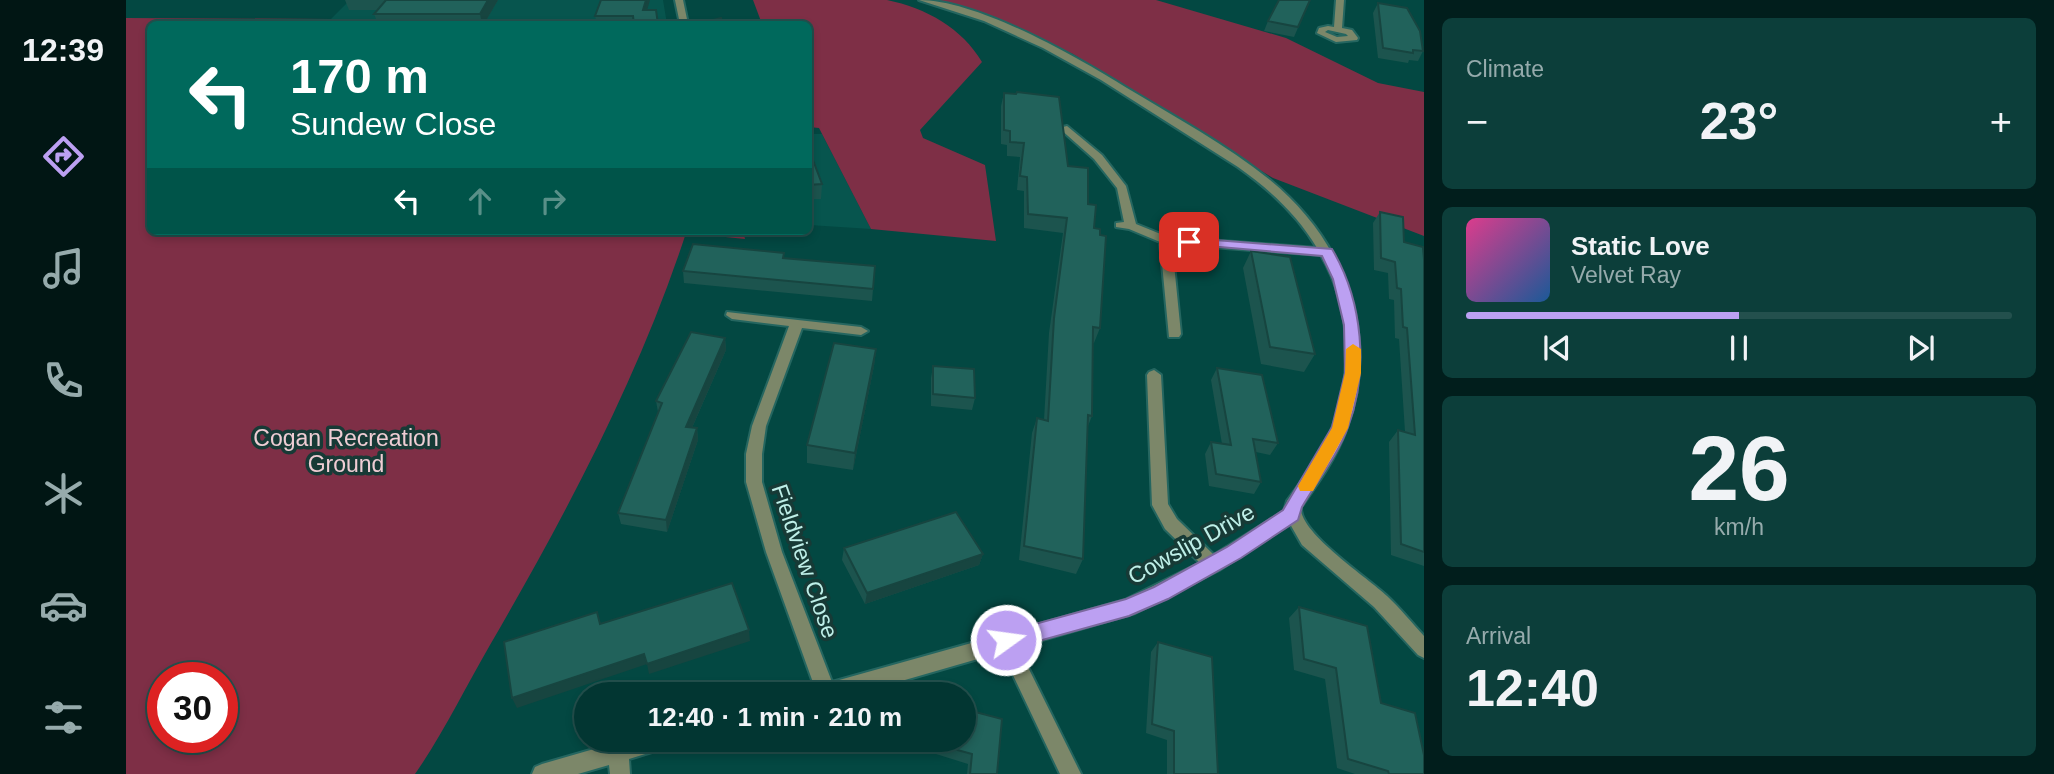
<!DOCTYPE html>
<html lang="en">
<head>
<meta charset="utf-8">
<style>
	body { margin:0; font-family:Arial,sans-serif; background:#0c3e3a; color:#f1f3f6; height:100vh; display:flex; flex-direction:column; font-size:26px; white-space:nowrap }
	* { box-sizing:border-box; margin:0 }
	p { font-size:23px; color:#96abac }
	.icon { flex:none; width:38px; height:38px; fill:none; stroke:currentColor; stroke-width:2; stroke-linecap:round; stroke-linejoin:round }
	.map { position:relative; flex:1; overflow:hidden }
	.side { display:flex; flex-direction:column; gap:18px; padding:18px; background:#011e1c; width:630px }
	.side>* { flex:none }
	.banner { position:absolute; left:21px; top:21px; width:665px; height:214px; border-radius:10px; box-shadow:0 4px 10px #0003,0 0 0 2px #23504d; background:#00695c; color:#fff; overflow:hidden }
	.speed { position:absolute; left:21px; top:662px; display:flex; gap:14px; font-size:35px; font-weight:700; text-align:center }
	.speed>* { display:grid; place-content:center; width:91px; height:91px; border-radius:50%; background:#023632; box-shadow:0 4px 10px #0003,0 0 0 2px #23504d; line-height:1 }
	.speed .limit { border:10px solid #d22; background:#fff; color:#111 }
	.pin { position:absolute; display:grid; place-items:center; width:60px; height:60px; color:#fff; margin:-30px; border-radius:14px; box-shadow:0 4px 10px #0006 }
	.me { position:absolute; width:77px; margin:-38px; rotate:76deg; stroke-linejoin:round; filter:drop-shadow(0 0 5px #0008) }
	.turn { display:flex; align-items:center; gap:24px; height:147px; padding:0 28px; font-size:32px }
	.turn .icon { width:91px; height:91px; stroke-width:2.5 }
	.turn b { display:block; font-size:49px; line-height:60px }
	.lanes { display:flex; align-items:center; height:66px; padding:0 28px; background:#0003; justify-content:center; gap:35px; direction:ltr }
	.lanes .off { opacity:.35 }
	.big { font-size:52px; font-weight:800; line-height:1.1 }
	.side .tile { flex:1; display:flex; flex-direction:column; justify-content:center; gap:10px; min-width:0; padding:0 24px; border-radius:10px; background:#0c3e3a }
	.side .dial { align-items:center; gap:0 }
	.dial b { font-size:91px; line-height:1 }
	.song { display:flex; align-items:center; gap:21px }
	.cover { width:84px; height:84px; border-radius:10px; background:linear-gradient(135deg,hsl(330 70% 55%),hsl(210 70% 35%)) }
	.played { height:7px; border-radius:4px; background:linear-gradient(90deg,#bca0f2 50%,#23504d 50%) }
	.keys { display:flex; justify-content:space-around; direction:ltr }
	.heat { display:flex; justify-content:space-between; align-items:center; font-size:38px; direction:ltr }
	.trip { position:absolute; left:448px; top:682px; width:402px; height:70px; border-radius:35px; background:#023632; box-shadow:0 4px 10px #0003,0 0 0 2px #23504d; font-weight:800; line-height:70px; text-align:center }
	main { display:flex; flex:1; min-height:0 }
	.dock { display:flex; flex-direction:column; width:126px; justify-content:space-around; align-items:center; background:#011614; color:#96abac }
	.dock .icon { width:49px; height:49px }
	.dock .active { color:#bca0f2 }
	.dock b { font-size:32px; color:#f1f3f6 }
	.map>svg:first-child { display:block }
</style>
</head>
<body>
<main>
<nav class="dock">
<b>12:39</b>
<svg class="icon active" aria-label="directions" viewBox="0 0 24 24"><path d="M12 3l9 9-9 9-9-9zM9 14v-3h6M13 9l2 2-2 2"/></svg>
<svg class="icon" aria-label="music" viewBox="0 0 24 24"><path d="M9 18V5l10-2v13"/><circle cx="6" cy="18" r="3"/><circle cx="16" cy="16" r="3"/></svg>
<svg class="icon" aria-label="phone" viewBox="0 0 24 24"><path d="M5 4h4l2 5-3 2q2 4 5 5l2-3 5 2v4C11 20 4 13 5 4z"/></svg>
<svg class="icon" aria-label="climate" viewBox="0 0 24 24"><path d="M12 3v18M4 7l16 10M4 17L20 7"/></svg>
<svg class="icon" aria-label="car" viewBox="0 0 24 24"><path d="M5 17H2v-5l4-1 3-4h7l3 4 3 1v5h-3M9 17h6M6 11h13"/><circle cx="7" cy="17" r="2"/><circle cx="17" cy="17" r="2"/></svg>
<svg class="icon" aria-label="filters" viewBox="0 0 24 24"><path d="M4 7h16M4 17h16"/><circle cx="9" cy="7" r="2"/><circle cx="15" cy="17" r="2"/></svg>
</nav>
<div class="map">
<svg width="1298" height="774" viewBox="0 0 1298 774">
	<rect width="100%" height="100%" fill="#034842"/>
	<path fill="#07554e" d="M224 0H537L541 24H200Z
		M682 134H696L745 229 683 225Z"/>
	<path fill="#7e2f46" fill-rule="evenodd" d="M627 0H761C800 8 836 28 856 62L794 130 797 138 859 165 870 241 745 229 693 128 683 127 682 24H636Z
		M795 0H1030L1160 38 1252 83 1298 92V236L1147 178 947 54 861 15Z
		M0 18 206 19 200 24H24V231H617L619 239 560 233C513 377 440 514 364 645 339 688 317 734 289 774H0ZM37 677H96V737H37Z"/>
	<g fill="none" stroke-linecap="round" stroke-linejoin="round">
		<defs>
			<path id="street" d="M549 0H557L562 24H554Z
				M793 0C852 0 951 57 1001 88 1049 117 1101 145 1144 180 1219 241 1255 336 1220 430 1210 458 1192 483 1175 507 1172 532 1242 578 1261 596 1274 608 1286 623 1298 636V658L1292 655 1248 607 1176 545 1164 524 1093 570 1009 613 892 647 955 774H934L876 652 727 695H685L689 688 640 552 620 482V454L626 426 663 326 606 319 600 315 601 312 735 327 742 331 735 335 676 328 640 426 636 454V482L656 552 706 682 999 600 1074 563 1039 529 1026 505 1021 375 1023 372 1028 370 1035 375 1042 504 1051 519 1088 555 1158 511 1161 501C1176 481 1191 461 1202 438 1228 380 1227 310 1195 255L1046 244 1055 334 1053 337H1043L1034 242 1003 229 990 227V223L998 222 991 188 968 159 933 128 941 126 976 155 1000 186 1010 224 1042 237 1191 248C1171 214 1143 189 1112 167L975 80 917 48 858 21Z
				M1210 0H1218L1216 28 1226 30 1232 38 1231 40 1210 42 1191 33 1193 28 1202 26 1208 27ZM1202 30 1220 34 1222 36 1211 37 1199 32Z
				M499 740H545L542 747 503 759 504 774H484L483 765 452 774H406L409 767 416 764Z"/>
		</defs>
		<use href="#street" stroke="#256660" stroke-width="4"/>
		<use href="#street" fill="#7c8769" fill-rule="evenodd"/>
	</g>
	<path fill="#1c544e" d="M219 0H372L358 24H252L248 14 252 10H223Z
		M1184 0 1168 37 1138 31 1142 21Z
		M1252 3 1297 51 1292 61 1283 60 1282 63 1252 58 1247 13Z
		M521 10 532 24H471L469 16Z
		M878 93 942 166 962 204 968 228 974 328 968 343H967L966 416 962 426 957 559 950 574 893 560 906 433 911 418 918 420 923 333 937 233 898 228V191L891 190 894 157 881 156V145L875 144V106Z
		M682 147 696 184 695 199H682Z
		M1254 212 1278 242 1298 259V566L1265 555 1263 442 1272 430 1279 432 1273 339 1269 338 1268 300 1263 299 1262 273 1248 270 1247 223Z
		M1125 251 1189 354 1178 372 1135 364 1117 268Z
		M658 253V258L749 266 746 301 558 283 557 271Z
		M599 338 600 350 566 428H571L572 440 541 532 495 524 492 513 532 412 530 401Z
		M750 349 748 366 727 470 681 463V445Z
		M807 366 849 398 846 410 805 406V378Z
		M1091 368 1152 443 1144 455 1130 452 1135 482 1128 494 1083 486 1079 454 1085 442 1096 444 1085 380Z
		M718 548 857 554 853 565 739 604 716 560Z
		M1173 607 1255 703 1298 774H1229L1211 768 1199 679 1168 670 1163 618Z
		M1032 642 1092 774H1041V740L1020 733 1025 652Z
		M812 740H838L871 774H841L842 764 810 754Z"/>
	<path fill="#174540" d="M362 0H372L358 24H356L354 14Z
		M520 0H524L518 21 517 10Z
		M599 338 600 350 561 439 560 427Z
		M750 349 748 366 727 470 729 453Z
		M571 428 572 440 541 532 540 520Z
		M857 554 853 565 739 604 741 593Z
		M623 630 624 641 523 674 521 664Z
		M518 654 521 664 391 708 386 698Z"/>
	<path fill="#21625b" stroke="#174540" stroke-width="2" d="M260 0H362L354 14H248Z
		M475 0H520L517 10H530L532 24H508L507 16H469Z
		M1153 0H1184L1172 27 1142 21Z
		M1252 3 1281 8 1294 31 1297 51 1287 50V53L1257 48Z
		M595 18 597 24H576L575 23Z
		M891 92 933 97 942 166 962 168V204L970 205 968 228 974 229V235L980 236 974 328 967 327 966 416 962 415 957 559 898 546 911 418 922 421 928 318 941 218 902 214 901 177 894 176 898 143 884 142V131L878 130V93L890 94Z
		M682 147 696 184 682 185Z
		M1254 212 1277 217 1278 242 1297 247 1298 259V552L1275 544 1272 430 1289 435 1281 328 1277 327 1275 289 1271 288 1269 262 1255 258Z
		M567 244 658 253 657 258 749 266 747 289 557 271Z
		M1125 251 1164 257 1189 354 1144 347Z
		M565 332 599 338 560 427 571 428 540 520 492 513 536 403 530 401Z
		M708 343 750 349 729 453 681 445Z
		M807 366 848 369 849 398 807 394Z
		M1091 368 1136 375 1152 443 1127 439 1135 482 1090 474 1085 442 1105 445Z
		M830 512 857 554 741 593 718 548Z
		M606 583 623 630 521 664 518 654 386 698 378 642 471 612 474 624Z
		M1173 607 1241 626 1255 703 1289 713 1298 755V774H1263L1262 771 1222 759 1210 668 1178 659Z
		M1032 642 1086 657 1092 774H1048V731L1026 724Z
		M838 709 876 719 871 774H844L846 754 813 745 814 740H838Z"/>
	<path fill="#bca0f2" stroke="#7a689d" stroke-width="2" d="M1063 238 1206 249C1237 301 1243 371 1222 427 1213 453 1190 483 1176 507L1172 520 1115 558 1042 599 1003 616 880 650 873 647 870 640 873 634 1000 599 1028 587 1101 547 1157 510 1206 427 1219 373 1218 325 1207 279 1196 256 1059 244 1057 242Z"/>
	<path fill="#f59e0b" d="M1227 344 1235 349V373L1222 428 1187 491H1174L1172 486 1206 428 1219 373 1220 349Z"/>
	<g text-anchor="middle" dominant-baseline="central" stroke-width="7" stroke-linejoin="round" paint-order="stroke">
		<g font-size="23" fill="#efcdd4" stroke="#173a36">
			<text x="220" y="438">Cogan Recreation<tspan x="220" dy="26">Ground</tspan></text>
		</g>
		<g font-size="23" fill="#beefe8" stroke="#173a36">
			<text transform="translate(1065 544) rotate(-29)">Cowslip Drive</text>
			<text transform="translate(679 561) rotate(71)">Fieldview Close</text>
		</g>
	</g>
</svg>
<div class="speed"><div class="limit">30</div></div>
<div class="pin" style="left:1063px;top:242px;background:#d93025"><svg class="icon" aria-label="arrive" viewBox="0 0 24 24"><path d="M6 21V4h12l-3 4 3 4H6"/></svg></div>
<svg class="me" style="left:880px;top:640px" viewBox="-20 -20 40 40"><circle r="17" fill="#bca0f2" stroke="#fff" stroke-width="3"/><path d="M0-11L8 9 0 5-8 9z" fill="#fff"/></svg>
<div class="trip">12:40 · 1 min · 210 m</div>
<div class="banner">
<div class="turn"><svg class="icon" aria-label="left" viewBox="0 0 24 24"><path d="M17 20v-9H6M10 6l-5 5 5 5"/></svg><div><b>170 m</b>Sundew Close</div></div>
<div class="lanes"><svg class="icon" aria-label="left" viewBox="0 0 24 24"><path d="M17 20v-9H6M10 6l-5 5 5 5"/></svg><svg class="icon off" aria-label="ahead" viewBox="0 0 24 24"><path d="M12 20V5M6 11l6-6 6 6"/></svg><svg class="icon off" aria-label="right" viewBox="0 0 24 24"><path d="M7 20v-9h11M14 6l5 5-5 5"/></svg></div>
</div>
</div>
<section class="side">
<div class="tile"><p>Climate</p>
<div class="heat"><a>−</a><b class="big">23°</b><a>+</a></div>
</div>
<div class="tile">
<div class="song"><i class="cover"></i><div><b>Static Love</b><p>Velvet Ray</p></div></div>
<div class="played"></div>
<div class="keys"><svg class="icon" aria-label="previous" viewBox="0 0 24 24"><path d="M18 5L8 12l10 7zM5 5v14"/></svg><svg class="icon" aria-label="pause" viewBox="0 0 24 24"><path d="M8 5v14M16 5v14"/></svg><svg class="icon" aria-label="next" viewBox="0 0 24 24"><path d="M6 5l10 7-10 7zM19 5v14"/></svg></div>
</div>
<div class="tile dial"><b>26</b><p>km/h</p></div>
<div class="tile"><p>Arrival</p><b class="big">12:40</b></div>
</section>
</main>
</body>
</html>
